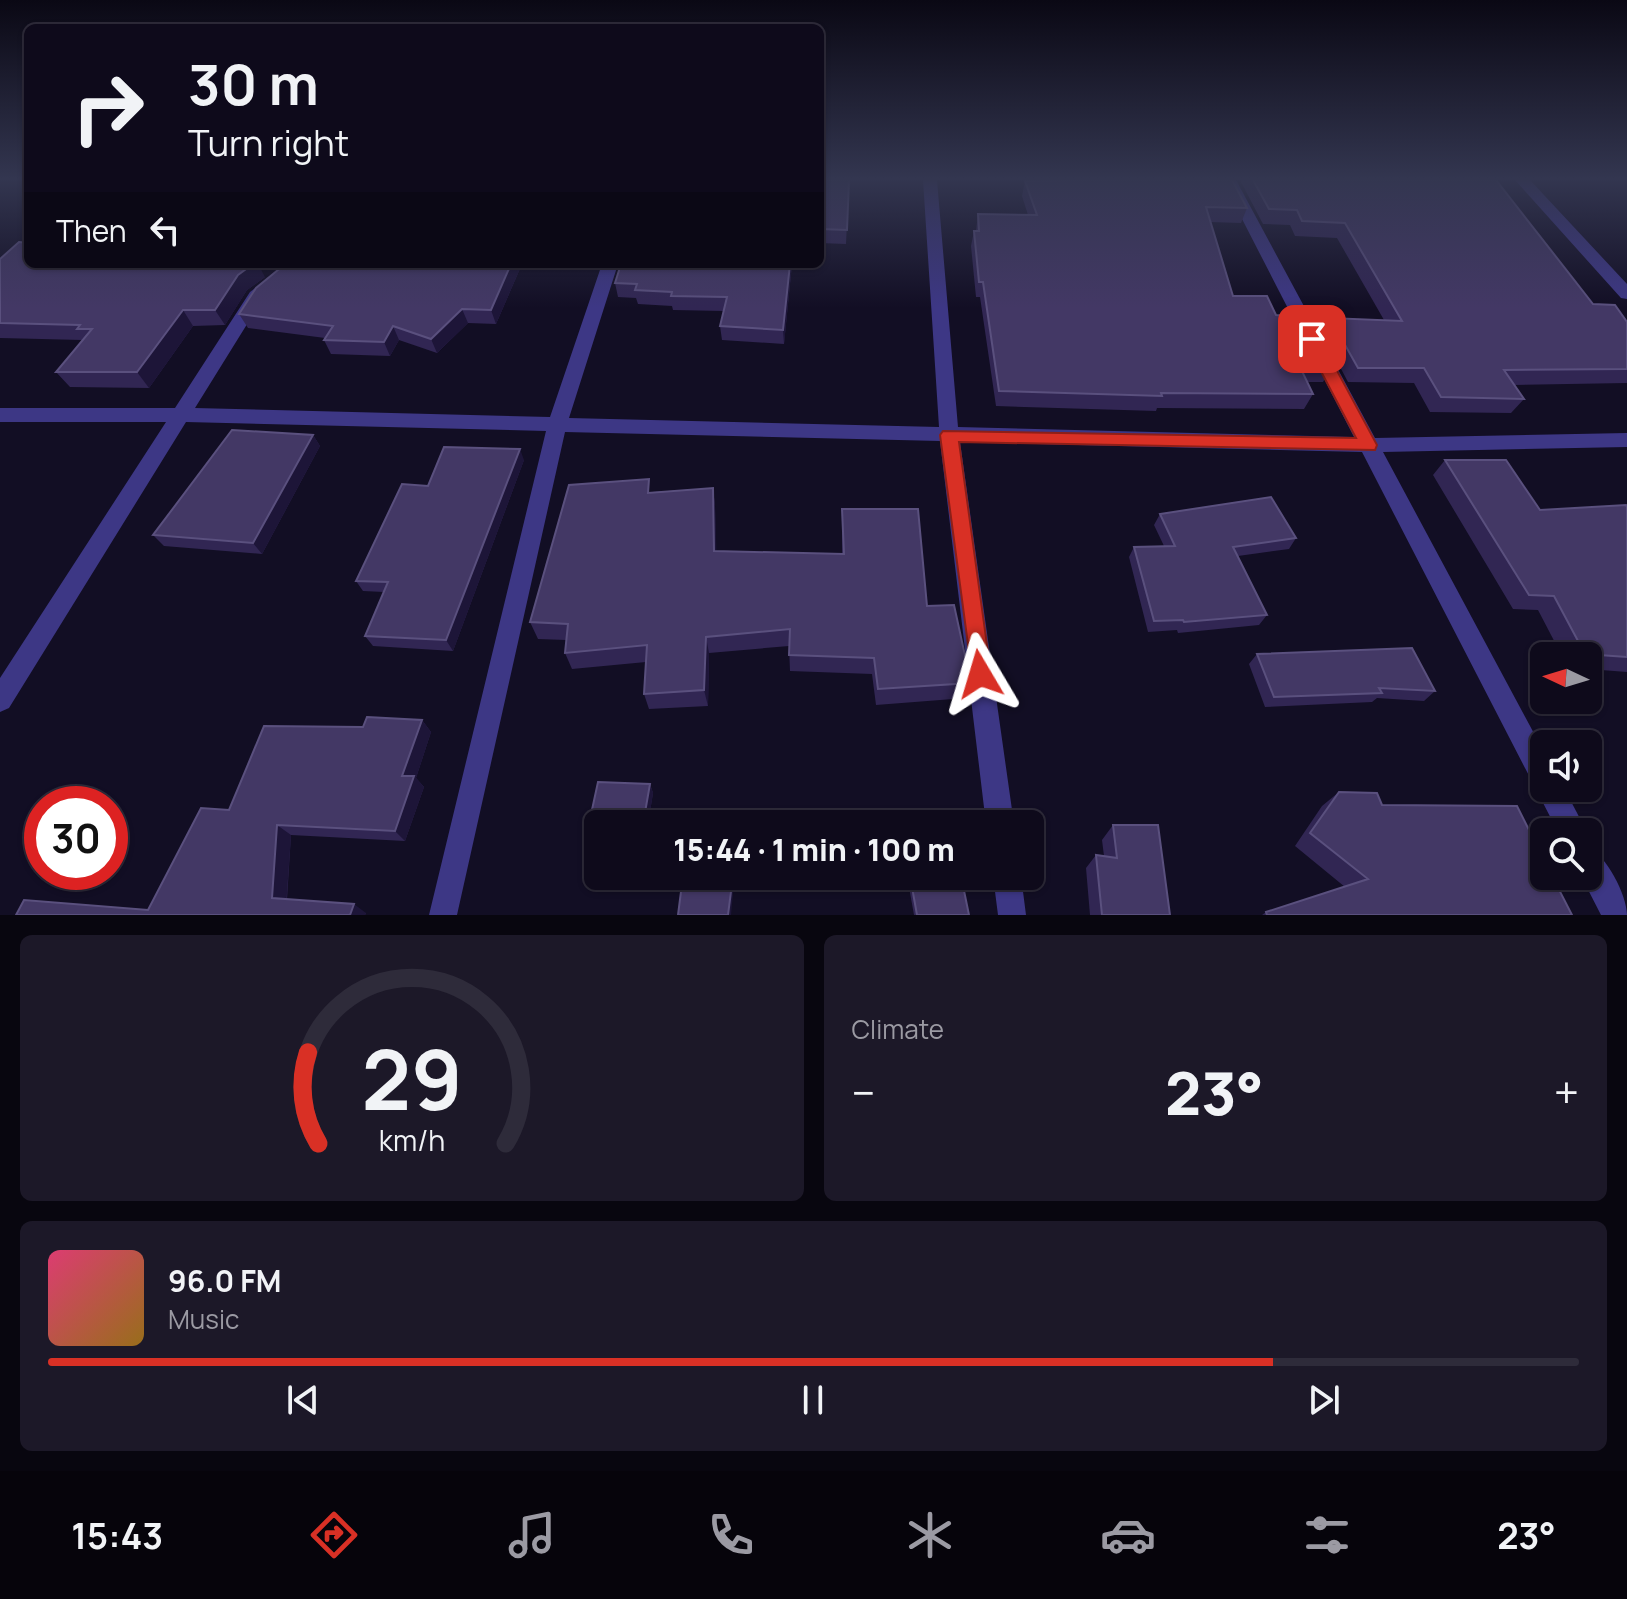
<!DOCTYPE html>
<html lang="en">
<head>
<meta charset="utf-8">
<style>
	body { margin:0; font-family:Manrope,sans-serif; background:#1c1828; color:#f1f3f6; height:100vh; display:flex; flex-direction:column; font-size:30px; white-space:nowrap }
	* { box-sizing:border-box; margin:0 }
	p { font-size:26px; color:#9b9aa3 }
	.icon { flex:none; width:44px; height:44px; fill:none; stroke:currentColor; stroke-width:2; stroke-linecap:round; stroke-linejoin:round }
	.map { position:relative; height:915px; overflow:hidden }
	.sheet { display:flex; flex-direction:column; gap:20px; padding:20px; background:#08060f; flex:1 }
	.sheet>* { flex:none }
	.guide { position:absolute; left:24px; top:24px; width:800px; height:244px; border-radius:12px; box-shadow:0 2px 6px #0004,0 0 0 2px #2e2b3a; background:#0e0a1b; color:#f1f3f6; overflow:hidden }
	.needle { width:52px; rotate:274deg }
	.buttons { position:absolute; left:1530px; top:642px; display:grid; gap:16px }
	.buttons a { display:grid; place-items:center; width:72px; height:72px; border-radius:12px; background:#0e0a1b; box-shadow:0 2px 6px #0004,0 0 0 2px #2e2b3a; font-size:40px }
	.speed { position:absolute; left:24px; top:786px; display:flex; gap:16px; font-size:40px; font-weight:700; text-align:center }
	.speed>* { display:grid; place-content:center; width:104px; height:104px; border-radius:50%; background:#0e0a1b; box-shadow:0 2px 6px #0004,0 0 0 2px #2e2b3a; line-height:1 }
	.speed .limit { border:12px solid #d22; background:#fff; color:#111 }
	.pin { position:absolute; display:grid; place-items:center; width:68px; height:68px; color:#fff; margin:-34px; border-radius:16px; box-shadow:0 4px 12px #0006 }
	.me { position:absolute; width:88px; margin:-44px; rotate:353deg; stroke-linejoin:round; filter:drop-shadow(0 0 6px #0008) }
	.turn { display:flex; align-items:center; gap:28px; height:168px; padding:0 32px; font-size:36px }
	.turn .icon { width:104px; height:104px; stroke-width:2.5 }
	.turn b { display:block; font-size:56px; line-height:68px }
	.then { display:flex; align-items:center; height:76px; padding:0 32px; background:#0003; gap:16px; font-size:30px }
	.big { font-size:60px; font-weight:800; line-height:1.1 }
	.sheet .widget { flex:1; display:flex; flex-direction:column; justify-content:center; gap:12px; min-width:0; padding:0 28px; border-radius:12px; background:#1c1828 }
	.sheet .dial { align-items:center; gap:0 }
	.dial svg { height:208px; overflow:visible; fill:none; stroke:#2e2b3a; stroke-width:7; stroke-linecap:round; text-anchor:middle }
	.dial text { fill:#f1f3f6; stroke:none }
	.song { display:flex; align-items:center; gap:24px }
	.cover { width:96px; height:96px; border-radius:12px; background:linear-gradient(135deg,hsl(340 70% 55%),hsl(40 70% 35%)) }
	.played { height:8px; border-radius:4px; background:linear-gradient(90deg,#d93025 80%,#2e2b3a 80%) }
	.keys { display:flex; justify-content:space-around; direction:ltr }
	.heat { display:flex; justify-content:space-between; align-items:center; font-size:44px; direction:ltr }
	.sheet .tiles { flex:1; display:grid; gap:20px; grid-template-columns:1fr 1fr }
	.widget:last-child { grid-column:span 2 }
	.trip { position:absolute; left:584px; top:810px; width:460px; height:80px; border-radius:12px; background:#0e0a1b; box-shadow:0 2px 6px #0004,0 0 0 2px #2e2b3a; font-weight:800; line-height:80px; text-align:center }
	.dock { display:flex; height:128px; justify-content:space-around; align-items:center; background:#06040b; color:#9b9aa3 }
	.dock .icon { width:56px; height:56px }
	.dock .current { color:#d93025 }
	.dock b { font-size:36px; color:#f1f3f6 }
	.map>svg:first-child { display:block }
</style>
</head>
<body>
<div class="map">
<svg width="1627" height="915" viewBox="0 0 1627 915">
	<rect width="100%" height="100%" fill="#120e24"/>
	<g fill="none" stroke-linecap="round" stroke-linejoin="round">
		<path fill="#3d3785" fill-rule="evenodd" d="M923 180H937L958 427 1354 437 1222 180H1236L1375 438 1627 433V447L1383 452 1544 752V788H1564L1587 832H1558L1362 452 960 442 1014 824H986L940 441 565 432 457 915H429L546 431 186 422 9 708 0 712V678L166 422H0V408H175L250 292 287 264H305L262 300 195 408 550 417 602 264H618L569 418 939 427Z
			M1515 180H1530L1627 284V299L1621 298Z
			M1588 847C1606 855 1627 895 1627 915H1601L1581 876H1588Z
			M993 876H1021L1026 915H998Z"/>
	</g>
	<path fill="#312653" d="M820 180H849L846 244 820 243Z
		M1240 180H1496L1593 304 1627 322V383L1514 385 1524 399 1511 413 1430 412 1414 383 1348 382 1322 333 1330 318 1384 320 1337 238 1295 236 1290 225 1263 224Z
		M1025 181 1247 208 1241 223 1210 222 1233 296 1276 315 1331 368 1323 382H1307L1313 394 1304 409 1157 408 1156 411 996 406 980 297H976L971 246 974 231H976L978 214 1028 215 1022 196Z
		M0 259 265 277 247 290 225 325 193 326 149 388 70 387 56 372 82 340 0 338Z
		M322 264H522L496 324 468 323 437 353 399 340 390 356 331 354 324 340 325 338 248 328 239 314 320 269Z
		M621 264H792L784 344 722 340 720 326 724 311 673 310 672 306 638 304 636 298 618 297 615 283Z
		M313 435 320 446 262 554 164 546 153 535Z
		M524 460 453 651 373 646 365 636 384 592 363 591 356 581 428 486Z
		M1445 460 1540 510 1627 507V672L1588 669V656H1562L1538 610 1513 609 1433 475Z
		M713 488 715 506 716 551 842 554V509L927 606 971 683 966 698 876 705 872 674 790 671 789 646 709 653 708 706 649 709 644 694 646 662 572 669 565 653 566 640 538 639 530 622 652 492Z
		M1160 514 1296 538 1289 549 1238 556 1267 615 1259 625 1178 633 1177 630 1148 632 1129 557 1134 547 1164 546 1154 525Z
		M1257 654 1435 691 1424 701 1377 698 1372 702 1265 707 1249 664Z
		M422 720 431 732 416 778 424 787 405 841 291 835 287 899 366 913 365 915H16L148 910 229 810 363 727Z
		M598 782 650 784 653 793 648 824H598V850H590L585 842Z
		M1339 792 1382 805 1572 915H1262L1266 912 1345 887 1295 846 1322 806Z
		M1113 825 1170 915H1090L1086 868 1096 855 1104 856 1102 840Z
		M907 876H961L969 915H914Z"/>
	<path fill="#1d1538" d="M253 264H258L265 277 247 290 225 325 215 310 238 275Z
		M511 264H522L496 324 491 310Z
		M790 264H792L784 344 783 330Z
		M462 309 468 323 437 353 431 339Z
		M183 310 193 326 149 388 137 372Z
		M393 326 399 340 390 356 384 342Z
		M313 435 320 446 262 554 253 543Z
		M520 449 524 460 453 651 446 640Z
		M713 488 715 506 717 568 714 551Z
		M706 637 709 653 708 706 704 690Z
		M422 720 431 732 416 778 424 787 405 841 395 831 402 776Z
		M650 784 653 793 648 824H643Z
		M277 825 291 835 286 907 272 898Z
		M733 876 734 883 731 915H728Z
		M354 904 366 913 365 915H350Z"/>
	<path fill="#433865" stroke="#5a507e" stroke-width="2" d="M820 180H849L847 230 820 229Z
		M1081 180H1232L1247 208 1206 207 1233 296H1267L1276 315 1304 317 1331 368 1300 367 1313 394 1161 393 1162 396 999 391 983 282H979L974 231H979L978 214 1037 215 1025 181Z
		M1253 180H1496L1593 304 1615 305 1627 322V369L1504 370 1524 399 1441 397 1424 368H1358L1330 318 1402 321 1345 223 1302 221 1297 210 1269 209Z
		M19 242 28 243V264H253L238 275 215 310H183L137 372H56L92 329H77L80 325 0 323V259Z
		M322 264H511L491 310 462 309 431 339 393 326 384 342 324 340 333 326 239 314 256 288 284 265 320 269Z
		M621 264H790L783 330 720 326 727 297 671 296 672 292 635 290 637 284 615 283Z
		M232 430 313 435 253 543 153 535Z
		M444 447 520 449 446 640 365 636 388 582 356 581 402 484 428 486Z
		M1445 460H1506L1540 510 1626 505 1627 507V657L1585 654 1554 596 1529 595Z
		M649 479 648 493 713 488 714 551 844 554 842 509H918L927 606 954 605 971 683 878 689 874 658 789 655 790 629 706 637 704 690 644 694 647 645 565 653 568 624 530 622 569 485Z
		M1271 497 1296 538 1233 547 1267 615 1184 622 1183 620 1154 621 1134 547 1175 546 1160 514Z
		M1412 648 1435 691 1379 688 1382 693 1274 697 1257 654Z
		M367 717 422 720 402 776H414L395 831 277 825 272 898 354 904 350 915H16L24 900 148 910 201 808 229 810 264 726 363 727Z
		M598 782 650 784 643 824H598V843L585 842Z
		M1339 792 1377 793 1382 805 1517 806 1544 860V876H1552L1572 915H1267L1266 912 1368 879 1310 833Z
		M1113 825H1158L1170 915H1102L1096 855 1117 858Z
		M683 876H733L728 915H678Z
		M910 876H961L969 915H917Z"/>
	<linearGradient id="sky" x2="0" y2="1"><stop stop-color="#0a0814"/><stop offset="0.58" stop-color="#333650"/><stop offset="1" stop-color="#333650" stop-opacity="0"/></linearGradient>
	<rect width="1627" height="308" fill="url(#sky)"/>
	<path fill="#d93025" stroke="#8d1f18" stroke-width="2" d="M1312 334 1320 339 1377 445 1375 450 959 442 991 674 988 682 980 684 973 682 940 435 943 431 1356 438 1304 339Z"/>
</svg>
<div class="buttons">
<a><svg class="needle" viewBox="-14 -14 28 28"><path d="M0-13l5 13h-10z" fill="#e53935"/><path d="M0 13l5-13h-10z" fill="#9b9aa3"/></svg></a>
<a><svg class="icon" aria-label="sound" viewBox="0 0 24 24"><path d="M4 9h4l5-4v14l-5-4H4zM17 9q2 3 0 6"/></svg></a>
<a><svg class="icon" aria-label="search" viewBox="0 0 24 24"><circle cx="10" cy="10" r="6"/><path d="M15 15l6 6"/></svg></a>
</div>
<div class="speed"><div class="limit">30</div></div>
<div class="pin" style="left:1312px;top:339px;background:#d93025"><svg class="icon" aria-label="arrive" viewBox="0 0 24 24"><path d="M6 21V4h12l-3 4 3 4H6"/></svg></div>
<svg class="me" style="left:980px;top:674px" viewBox="-20 -20 40 40"><path d="M0-17L14 15 0 8-14 15z" fill="#d93025" stroke="#fff" stroke-width="4"/></svg>
<div class="trip">15:44 · 1 min · 100 m</div>
<div class="guide">
<div class="turn"><svg class="icon" aria-label="right" viewBox="0 0 24 24"><path d="M7 20v-9h11M14 6l5 5-5 5"/></svg><div><b>30 m</b>Turn right</div></div>
<div class="then">Then<svg class="icon" aria-label="left" viewBox="0 0 24 24"><path d="M17 20v-9H6M10 6l-5 5 5 5"/></svg></div>
</div>
</div>
<section class="sheet">
<div class="tiles">
<div class="widget dial"><svg viewBox="0 0 100 80">
<path d="M14 69A42 42 0 1 1 86 69"/>
<path d="M14 69A42 42 0 0 1 10 34" stroke="#d93025"/>
<text x="50" y="56" font-size="32" font-weight="700">29</text>
<text x="50" y="72" font-size="11">km/h</text>
</svg></div>
<div class="widget"><p>Climate</p>
<div class="heat"><a>−</a><b class="big">23°</b><a>+</a></div>
</div>
<div class="widget">
<div class="song"><i class="cover"></i><div><b>96.0 FM</b><p>Music</p></div></div>
<div class="played"></div>
<div class="keys"><svg class="icon" aria-label="previous" viewBox="0 0 24 24"><path d="M18 5L8 12l10 7zM5 5v14"/></svg><svg class="icon" aria-label="pause" viewBox="0 0 24 24"><path d="M8 5v14M16 5v14"/></svg><svg class="icon" aria-label="next" viewBox="0 0 24 24"><path d="M6 5l10 7-10 7zM19 5v14"/></svg></div>
</div>
</div>
</section>
<nav class="dock">
<b>15:43</b>
<svg class="icon current" aria-label="directions" viewBox="0 0 24 24"><path d="M12 3l9 9-9 9-9-9zM9 14v-3h6M13 9l2 2-2 2"/></svg>
<svg class="icon" aria-label="music" viewBox="0 0 24 24"><path d="M9 18V5l10-2v13"/><circle cx="6" cy="18" r="3"/><circle cx="16" cy="16" r="3"/></svg>
<svg class="icon" aria-label="phone" viewBox="0 0 24 24"><path d="M5 4h4l2 5-3 2q2 4 5 5l2-3 5 2v4C11 20 4 13 5 4z"/></svg>
<svg class="icon" aria-label="climate" viewBox="0 0 24 24"><path d="M12 3v18M4 7l16 10M4 17L20 7"/></svg>
<svg class="icon" aria-label="car" viewBox="0 0 24 24"><path d="M5 17H2v-5l4-1 3-4h7l3 4 3 1v5h-3M9 17h6M6 11h13"/><circle cx="7" cy="17" r="2"/><circle cx="17" cy="17" r="2"/></svg>
<svg class="icon" aria-label="filters" viewBox="0 0 24 24"><path d="M4 7h16M4 17h16"/><circle cx="9" cy="7" r="2"/><circle cx="15" cy="17" r="2"/></svg>
<b>23°</b>
</nav>
</body>
</html>
